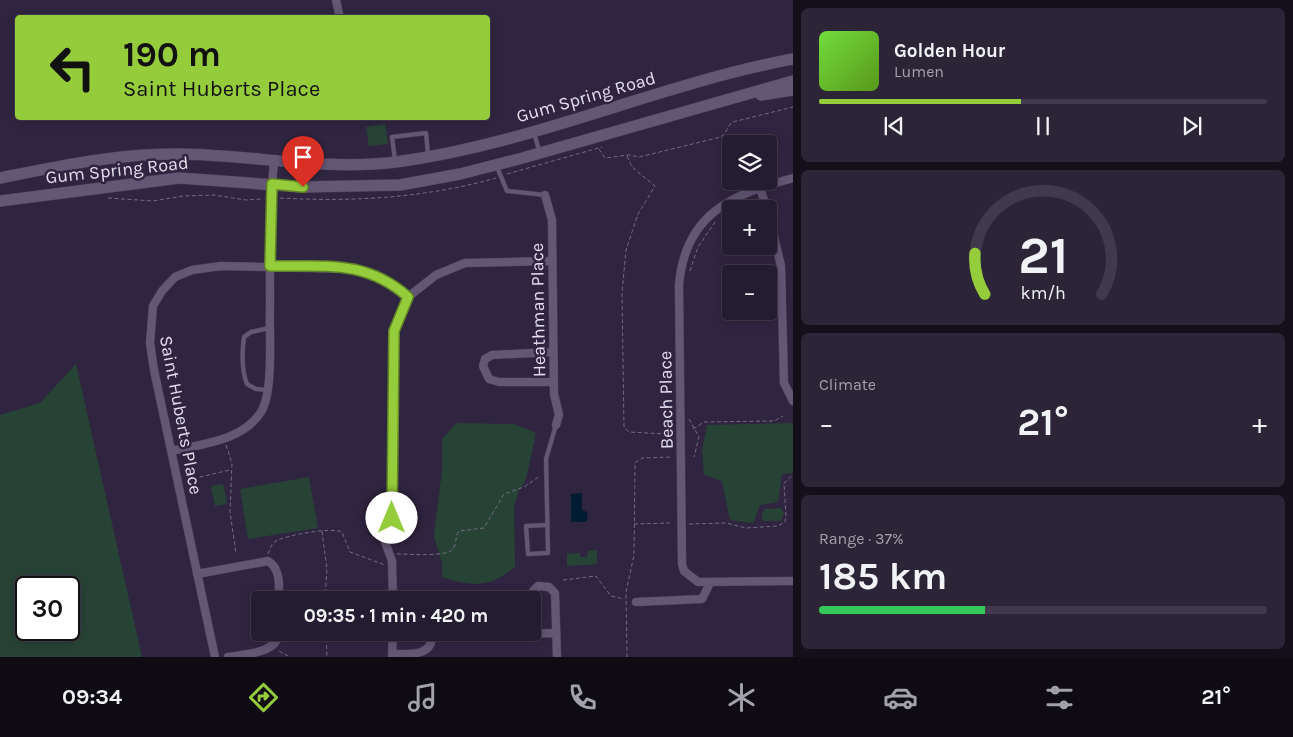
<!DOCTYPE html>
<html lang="en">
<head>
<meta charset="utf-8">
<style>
	body { margin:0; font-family:Karla,sans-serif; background:#2c2538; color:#f1f3f6; height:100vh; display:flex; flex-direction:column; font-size:19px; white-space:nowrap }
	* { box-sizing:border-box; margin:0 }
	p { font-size:16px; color:#a3a1ab }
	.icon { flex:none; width:28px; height:28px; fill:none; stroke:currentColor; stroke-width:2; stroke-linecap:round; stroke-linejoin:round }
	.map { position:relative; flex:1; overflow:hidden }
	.panel { display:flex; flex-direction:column; gap:8px; padding:8px; background:#140f1a; width:500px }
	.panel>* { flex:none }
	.banner { position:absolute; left:15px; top:15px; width:475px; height:105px; border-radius:5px; box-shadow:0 2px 12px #0003,0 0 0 1px #413a4c; background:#95cc3b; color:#111; overflow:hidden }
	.tools { position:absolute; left:722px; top:135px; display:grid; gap:10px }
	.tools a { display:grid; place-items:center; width:55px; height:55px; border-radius:5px; background:#241c30; box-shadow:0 2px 12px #0003,0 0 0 1px #413a4c; font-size:25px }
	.speed { position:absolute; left:15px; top:576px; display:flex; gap:10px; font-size:25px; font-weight:700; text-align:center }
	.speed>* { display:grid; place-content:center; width:65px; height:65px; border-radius:50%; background:#241c30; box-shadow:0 2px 12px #0003,0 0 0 1px #413a4c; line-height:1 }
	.speed .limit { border:2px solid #111; border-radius:8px; background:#fff; color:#111 }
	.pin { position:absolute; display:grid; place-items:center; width:42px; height:42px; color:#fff; margin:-51px -21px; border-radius:50% 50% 50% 0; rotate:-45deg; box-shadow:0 0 5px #0007 }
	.pin .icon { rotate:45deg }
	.me { position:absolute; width:55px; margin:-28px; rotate:0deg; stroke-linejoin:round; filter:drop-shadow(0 0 4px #0008) }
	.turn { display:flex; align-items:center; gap:18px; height:105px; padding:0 25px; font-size:22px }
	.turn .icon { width:65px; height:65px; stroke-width:2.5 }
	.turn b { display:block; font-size:35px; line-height:42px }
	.big { font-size:38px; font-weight:700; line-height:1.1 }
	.panel .widget { flex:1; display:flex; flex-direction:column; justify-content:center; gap:8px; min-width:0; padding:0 18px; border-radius:8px; background:#2c2538 }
	.panel .dial { align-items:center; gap:0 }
	.dial svg { height:130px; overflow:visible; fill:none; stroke:#413a4c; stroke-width:7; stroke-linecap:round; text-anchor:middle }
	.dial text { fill:#f1f3f6; stroke:none }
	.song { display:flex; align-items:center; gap:15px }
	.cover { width:60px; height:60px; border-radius:8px; background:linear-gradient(135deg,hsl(100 70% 55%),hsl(90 70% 35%)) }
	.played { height:5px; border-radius:2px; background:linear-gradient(90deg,#95cc3b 45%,#413a4c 45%) }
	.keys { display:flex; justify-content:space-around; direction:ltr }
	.heat { display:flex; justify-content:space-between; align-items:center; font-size:28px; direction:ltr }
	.charge { height:8px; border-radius:4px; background:linear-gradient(90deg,#34c759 37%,#413a4c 0) }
	.trip { position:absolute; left:251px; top:591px; width:290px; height:50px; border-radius:5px; background:#241c30; box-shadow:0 2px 12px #0003,0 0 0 1px #413a4c; font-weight:700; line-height:50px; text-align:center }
	.dock { display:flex; height:80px; justify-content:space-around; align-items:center; background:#0e0b13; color:#a3a1ab }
	.dock .icon { width:35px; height:35px }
	.dock .active { color:#95cc3b }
	.dock b { font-size:22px; color:#f1f3f6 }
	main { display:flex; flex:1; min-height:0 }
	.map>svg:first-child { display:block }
</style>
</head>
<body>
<main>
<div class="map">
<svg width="793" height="657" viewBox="0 0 793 657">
	<rect width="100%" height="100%" fill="#302540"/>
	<path fill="#274336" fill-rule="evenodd" d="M385 124 388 144 369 146 366 127Z
		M76 364 142 657H0V415L40 403ZM26 588H69V630H26Z
		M456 423 514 424 536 433 526 479 518 493 514 508 515 567C489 588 474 587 442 577V564L434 536 442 470V439Z
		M793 423V473L782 474 778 502 760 505 753 523 730 520 722 481 704 475 702 450 707 425Z
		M309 477 318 528 248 539 240 489Z
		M223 484 227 504 215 506 211 486Z
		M781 508 784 514 781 521H764L761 518 764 509Z
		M597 550V564L567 566V554L580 553 581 557H587L588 551Z"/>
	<path fill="#001c32" d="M582 493V510L587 512 588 518 586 522H571V494Z"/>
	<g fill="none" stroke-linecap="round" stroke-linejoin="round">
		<defs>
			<path id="lane" d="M534 133 539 150
				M395 160 392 137 426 133 428 154
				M497 167 507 191 545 195
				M267 390 256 389 247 384C241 369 242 352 244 337L251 332 269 328
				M546 525 526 526 528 554 548 553 546 459 556 425"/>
			<path id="street" d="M336 0 340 18
				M793 178C732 194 685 214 679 285L682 564 684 571 698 582 793 581
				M760 188 767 209
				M545 195 552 220 554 394 559 415 556 425
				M769 216 781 266 784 383 793 401
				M553 352 492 355 485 359 483 366 489 379 499 382H554
				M172 451C201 444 243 441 261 412 274 391 269 333 270 307 270 258 269 210 274 162
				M197 574 268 561C281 569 279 586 279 600
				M393 600 392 561 384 539 392 518 393 353 394 331 408 297 436 275 465 263 551 261
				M531 600 533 591 538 586 549 587 555 593 557 657
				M636 602 702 599 710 583
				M413 632 433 636 556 633
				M392 654C407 654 432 657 432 636
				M215 657 154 370 150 343 153 306 162 291 175 277 192 270 221 266 358 269 394 285 408 297
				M228 657C244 654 278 654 279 632
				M392 657 393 632"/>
			<path id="secondary" d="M761 95 793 90
				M0 178C60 166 119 153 181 154 253 155 324 171 396 162 532 144 659 84 793 59
				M0 201 179 178 303 187 400 185 460 174 519 159 793 81"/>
		</defs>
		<use href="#lane" stroke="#494056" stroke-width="5"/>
		<use href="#street" stroke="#494056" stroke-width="9"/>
		<use href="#secondary" stroke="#494056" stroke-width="12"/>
		<path stroke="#736a81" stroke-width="1" stroke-dasharray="4 2.5" stroke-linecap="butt" d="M599 149 605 158 629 155 639 157 717 138 724 135 730 124 733 122 793 107
			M627 156 632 167 655 186 638 214 626 250 622 293 624 427 629 432 666 434
			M507 174 602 147
			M108 198 153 201 183 196 214 195 246 200 262 199
			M280 198C353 202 425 198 496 178
			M690 271 698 247 715 222
			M689 419 699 437 694 457
			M693 429 704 422 774 421 783 416
			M226 445 232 463 230 512 236 553
			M187 480 230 470
			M634 524 670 523
			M689 524 726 523 746 528 778 526 785 522 786 517 784 483 793 475
			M322 531 327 569 325 600
			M268 554C270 549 271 544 276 541 286 535 332 527 342 532L350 552 385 565
			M397 554C408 554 445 557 452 550 457 545 455 536 459 531L484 528 504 494 524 487 540 476
			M563 580 596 576 611 596 624 599
			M326 632 327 657
			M327 640 337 638
			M279 651 290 657
			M627 657 626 592 634 555 635 463 642 458 672 457"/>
		<use href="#lane" stroke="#625775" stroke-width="4"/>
		<use href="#street" stroke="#625775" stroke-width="8"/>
		<use href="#secondary" stroke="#625775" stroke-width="11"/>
	</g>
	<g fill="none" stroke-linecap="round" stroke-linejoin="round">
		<defs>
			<path id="route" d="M303 187 272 184 270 266C324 267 365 259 408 297L394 331 392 518"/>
		</defs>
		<use href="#route" stroke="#618526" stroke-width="12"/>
		<use href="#route" stroke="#95cc3b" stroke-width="9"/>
	</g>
	<g text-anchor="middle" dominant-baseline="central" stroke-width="5" stroke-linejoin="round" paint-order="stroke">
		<g font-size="18" fill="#e3ddee" stroke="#302540">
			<text transform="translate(586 97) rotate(-16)">Gum Spring Road</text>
			<text transform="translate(117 170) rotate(-6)">Gum Spring Road</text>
			<text transform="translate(538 310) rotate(-91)">Heathman Place</text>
			<text transform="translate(666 400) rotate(-91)">Beach Place</text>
			<text transform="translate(181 415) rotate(79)">Saint Huberts Place</text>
		</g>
	</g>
</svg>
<div class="tools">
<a><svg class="icon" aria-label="layers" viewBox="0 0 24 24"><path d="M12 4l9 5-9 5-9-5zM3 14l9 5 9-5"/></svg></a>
<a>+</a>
<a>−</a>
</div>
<div class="speed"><div class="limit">30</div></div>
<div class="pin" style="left:303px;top:187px;background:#d93025"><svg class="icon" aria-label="arrive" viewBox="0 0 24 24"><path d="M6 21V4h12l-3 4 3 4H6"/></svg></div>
<svg class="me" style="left:392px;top:518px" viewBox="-20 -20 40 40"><circle r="19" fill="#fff"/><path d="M0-13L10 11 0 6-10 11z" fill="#95cc3b"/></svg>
<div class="trip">09:35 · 1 min · 420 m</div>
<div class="banner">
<div class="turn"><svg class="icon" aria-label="left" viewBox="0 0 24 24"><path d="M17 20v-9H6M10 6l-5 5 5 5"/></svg><div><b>190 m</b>Saint Huberts Place</div></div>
</div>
</div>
<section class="panel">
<div class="widget">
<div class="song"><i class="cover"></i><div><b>Golden Hour</b><p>Lumen</p></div></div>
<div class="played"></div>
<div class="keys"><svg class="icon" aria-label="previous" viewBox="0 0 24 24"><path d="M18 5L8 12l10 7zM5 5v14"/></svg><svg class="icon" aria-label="pause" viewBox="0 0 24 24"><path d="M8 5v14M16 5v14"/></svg><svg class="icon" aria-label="next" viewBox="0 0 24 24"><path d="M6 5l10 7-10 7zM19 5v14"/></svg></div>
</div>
<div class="widget dial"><svg viewBox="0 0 100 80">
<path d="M14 69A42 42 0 1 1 86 69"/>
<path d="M14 69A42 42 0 0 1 8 44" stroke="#95cc3b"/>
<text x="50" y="56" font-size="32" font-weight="700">21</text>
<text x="50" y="72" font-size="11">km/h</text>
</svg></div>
<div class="widget"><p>Climate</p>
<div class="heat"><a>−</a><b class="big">21°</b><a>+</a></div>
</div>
<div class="widget"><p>Range · 37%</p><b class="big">185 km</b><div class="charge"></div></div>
</section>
</main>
<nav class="dock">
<b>09:34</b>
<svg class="icon active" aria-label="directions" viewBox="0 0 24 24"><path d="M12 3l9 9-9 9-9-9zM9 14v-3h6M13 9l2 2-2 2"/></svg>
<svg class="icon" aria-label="music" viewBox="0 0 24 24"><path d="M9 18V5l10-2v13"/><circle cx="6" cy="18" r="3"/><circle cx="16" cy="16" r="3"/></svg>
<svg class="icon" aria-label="phone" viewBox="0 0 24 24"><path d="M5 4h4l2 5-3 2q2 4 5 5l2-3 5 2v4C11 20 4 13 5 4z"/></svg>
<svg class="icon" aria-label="climate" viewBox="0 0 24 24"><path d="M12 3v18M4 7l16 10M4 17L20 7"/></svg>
<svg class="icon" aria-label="car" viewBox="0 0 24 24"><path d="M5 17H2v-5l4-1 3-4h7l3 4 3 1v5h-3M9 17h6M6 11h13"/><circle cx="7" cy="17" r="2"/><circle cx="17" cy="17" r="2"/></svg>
<svg class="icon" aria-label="filters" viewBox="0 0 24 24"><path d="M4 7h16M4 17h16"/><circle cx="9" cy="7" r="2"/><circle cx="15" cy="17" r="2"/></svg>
<b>21°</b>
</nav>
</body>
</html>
